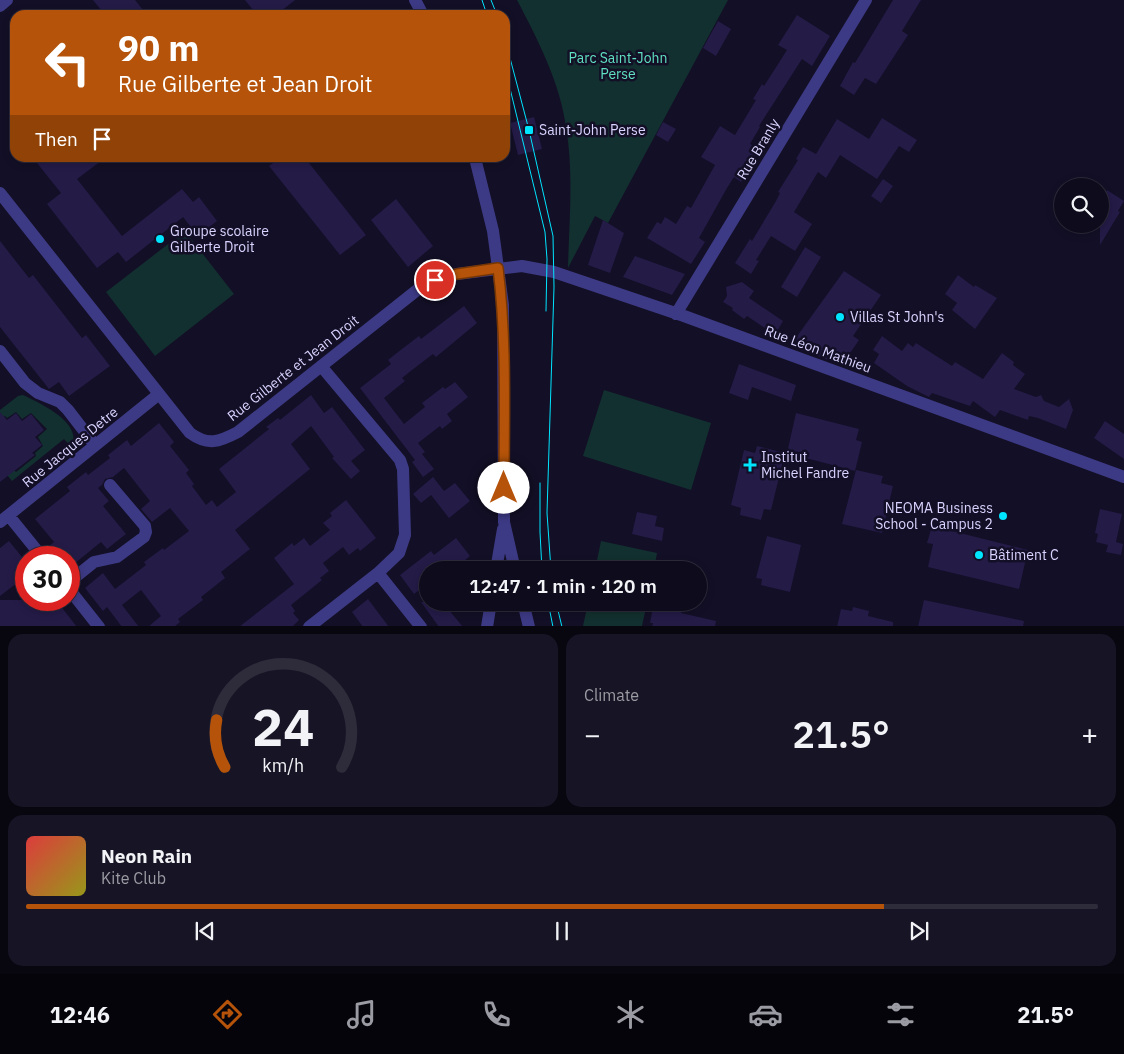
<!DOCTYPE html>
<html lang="en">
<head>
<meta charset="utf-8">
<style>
	body { margin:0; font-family:"IBM Plex Sans",sans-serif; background:#171425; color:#f1f3f6; height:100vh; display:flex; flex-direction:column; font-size:19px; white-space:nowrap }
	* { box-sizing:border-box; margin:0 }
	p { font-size:16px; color:#9b9ba3 }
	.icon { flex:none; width:28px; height:28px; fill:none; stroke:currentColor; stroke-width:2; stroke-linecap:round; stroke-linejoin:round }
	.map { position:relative; height:626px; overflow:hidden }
	.sheet { display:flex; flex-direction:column; gap:8px; padding:8px; background:#08060f; flex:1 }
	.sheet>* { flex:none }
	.guide { position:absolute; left:10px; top:10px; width:500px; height:152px; border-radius:15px; box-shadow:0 2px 8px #0003,0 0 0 1px #2e2b3b; background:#b45309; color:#fff; overflow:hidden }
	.fabs { position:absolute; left:1054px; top:178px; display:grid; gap:10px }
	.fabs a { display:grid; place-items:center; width:55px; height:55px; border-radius:50%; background:#0e0b1c; box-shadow:0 2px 8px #0003,0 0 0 1px #2e2b3b; font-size:25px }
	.speed { position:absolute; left:15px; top:546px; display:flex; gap:10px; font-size:25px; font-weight:700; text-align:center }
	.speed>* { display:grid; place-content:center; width:65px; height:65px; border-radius:50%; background:#0e0b1c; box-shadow:0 2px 8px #0003,0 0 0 1px #2e2b3b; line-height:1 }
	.speed .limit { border:8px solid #d22; background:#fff; color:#111 }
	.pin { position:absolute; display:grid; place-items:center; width:42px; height:42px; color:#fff; margin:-21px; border:2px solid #fff; border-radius:50%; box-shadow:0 1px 5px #0007 }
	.me { position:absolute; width:55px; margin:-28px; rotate:0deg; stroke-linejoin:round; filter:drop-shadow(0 0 4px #0008) }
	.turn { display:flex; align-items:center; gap:18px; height:105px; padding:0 25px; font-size:22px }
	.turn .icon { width:65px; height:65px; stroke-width:2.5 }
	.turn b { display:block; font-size:35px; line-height:42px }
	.then { display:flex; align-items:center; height:48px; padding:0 25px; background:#0003; gap:10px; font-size:19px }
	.big { font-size:38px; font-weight:600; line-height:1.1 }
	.sheet .widget { flex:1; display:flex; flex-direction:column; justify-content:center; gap:8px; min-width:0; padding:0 18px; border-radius:15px; background:#171425 }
	.sheet .dial { align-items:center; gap:0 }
	.dial svg { height:130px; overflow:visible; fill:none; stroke:#2e2b3b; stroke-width:7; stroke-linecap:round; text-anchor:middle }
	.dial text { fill:#f1f3f6; stroke:none }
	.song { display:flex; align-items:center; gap:15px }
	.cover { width:60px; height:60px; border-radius:8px; background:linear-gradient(135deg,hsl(0 70% 55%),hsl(60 70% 35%)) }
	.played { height:5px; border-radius:2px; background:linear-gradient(90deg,#b45309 80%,#2e2b3b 80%) }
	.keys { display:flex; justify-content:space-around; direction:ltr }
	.heat { display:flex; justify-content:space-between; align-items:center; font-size:28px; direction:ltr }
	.sheet .tiles { flex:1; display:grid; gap:8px; grid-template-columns:1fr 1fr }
	.widget:last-child { grid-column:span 2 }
	.trip { position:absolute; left:419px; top:561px; width:288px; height:50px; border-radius:25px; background:#0e0b1c; box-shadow:0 2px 8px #0003,0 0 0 1px #2e2b3b; font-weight:600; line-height:50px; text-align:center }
	.menu { display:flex; height:80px; justify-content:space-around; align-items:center; background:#06040b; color:#9b9ba3 }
	.menu .icon { width:35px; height:35px }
	.menu .on { color:#b45309 }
	.menu b { font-size:22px; color:#f1f3f6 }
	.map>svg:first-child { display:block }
</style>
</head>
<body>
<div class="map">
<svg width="1124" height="627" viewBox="0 0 1124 627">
	<rect width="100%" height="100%" fill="#130f26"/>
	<path fill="#12302f" d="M517 0H728L608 223 595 216 568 268C569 221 574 174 566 127 560 83 538 40 517 0Z
		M185 231 234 294 155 356 106 292Z
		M604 390 711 423 691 490 583 456Z
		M23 395C41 404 83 422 72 448L64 439 12 481 0 466 7 462 16 472 36 456 35 453 43 446 38 437 47 429 31 413 22 419 16 412 7 418 5 416 0 420V410L18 396Z
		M601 541 657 553 654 570H595Z
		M588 603H647L642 626H583Z"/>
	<path fill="#241b47" d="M93 0H135L147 15H105Z
		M245 0H295L276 15H257Z
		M893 0H921L902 31 908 35 876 84 865 78 854 95 840 86 853 62 855 63Z
		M797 15 830 36 812 66 802 59 759 126 760 127 750 144 761 150 741 182 734 177 727 188 699 238 705 242 691 264 647 238 657 222 661 224 665 217 676 224 687 206 691 208 715 165 701 157 720 126 735 135 756 100 753 99 762 84 764 86 787 50 778 45Z
		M718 21 731 29 716 56 703 48Z
		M534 117 542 149 518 155 510 123Z
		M882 118 917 140 909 152 899 146 877 179 840 155 826 178 818 172 794 212 812 224 795 251 771 236 756 260 759 261 751 274 735 263 750 239 752 241 776 201 780 193 778 192 798 160 796 159 803 147 816 154 837 119 869 139Z
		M663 122 676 129 668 142 656 135Z
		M44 158H105L77 179 122 236 182 189 193 202 199 197 217 221 198 236 183 217 126 262 118 252 97 268 47 204 61 193 37 163Z
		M280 158H305L366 235 340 255 269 166Z
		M883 179 893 186 881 203 871 196Z
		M1107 190 1124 201 1118 211 1120 212 1100 245V202Z
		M396 199 433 246 408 267 371 220Z
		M603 220 624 233 610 273 588 265Z
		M0 241 29 278 33 275 82 338 86 335 110 366 69 396 59 382 49 389 0 327Z
		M805 247 821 257 797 297 781 287Z
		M635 256 685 274 672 295 623 277Z
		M844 271 881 295 853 336 859 340 842 365 790 346Z
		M958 275 974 287 975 285 997 298 975 329 952 310 957 303 945 294Z
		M742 282 754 291 749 298 783 321 775 335 747 316 744 319 732 310 733 308 723 302 727 296 726 287Z
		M464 306 477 323 436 357 433 354 412 370 402 378 405 381 384 398 404 424 425 407 422 403 443 387 445 389 455 382 468 397 447 414 452 421 442 429 440 426 418 443 425 452 422 454 434 469 423 477 412 462 415 460 360 388 391 364 388 360 398 352 419 336 421 339Z
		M882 336 902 351 908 343 913 347 916 343 952 366 955 362 983 379 1002 353 1014 362 1013 365 1025 374 1014 389 1036 397 1041 395 1044 401 1059 407 1069 399 1073 410 1066 429 1038 418 1029 416 1028 420 1000 410 995 417 973 401 970 406 932 393 929 397 907 386 874 363 879 354 873 350Z
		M739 364 796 385 791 401 752 387 748 400 729 393Z
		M311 395 324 413 332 407 365 450 351 461 360 471 351 479 332 458 334 457 311 426 291 444 310 469 235 530 250 549 221 572 225 578 201 597 203 600 178 619 180 622 174 627H148L161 616 141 590 122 605 139 627H122L107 607 103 611 85 588 103 573 115 589 146 565 144 562 163 548 164 550 189 531 170 508 152 522 141 509 150 501 124 468 113 477 105 479 102 485 98 488 109 501 103 506 126 534 107 549 101 542 69 568V558H57L48 547 54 542 35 519 70 491 67 487 86 472 88 475 110 458 108 455 127 440 131 446 159 423 174 442 170 446 189 470 186 473 194 484 192 486 206 505 212 500 217 507 236 492 219 469 269 429 266 427 278 418 280 420Z
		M0 412 7 420 16 413 22 421 31 414 44 430 35 437 42 445 32 453 35 455 0 482Z
		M796 413 859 429 856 440 862 442 855 471 787 453Z
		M1105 421 1124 434V459L1094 438Z
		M757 446 785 453 771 510 764 509 761 520 740 515 741 508 731 505 744 450 755 453Z
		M856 470 883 476 881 483 893 486 882 533 842 524Z
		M433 477 444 491 455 483 470 501 449 518 431 495 421 503 413 494Z
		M346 500 376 538 360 551 358 548 349 555 343 547 323 563 329 571 320 578 322 580 291 605 295 611 293 613 299 620 292 627H239L294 584 274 558 292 543 294 546 304 538 310 546 330 530 323 523 332 516 330 513Z
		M1100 509 1122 514 1116 542 1123 544 1121 555 1106 552 1108 545 1096 542 1098 534 1095 533Z
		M637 512 657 516 655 526 664 528 662 541 632 534Z
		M932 526 1028 550 1019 589 928 567 933 544 927 543Z
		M767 536 801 545 790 592 761 585 762 579 756 578Z
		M456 538 470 556 453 570H428V583L414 594 400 575 431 551 434 555Z
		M9 541 26 562V576L0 596V548Z
		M368 599 389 627H363L352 612Z
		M0 600H56L77 627H0Z
		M924 600 1024 621 1023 627H918Z
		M421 602H438L440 605 444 604 463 627H439Z
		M654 602H683L681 613 716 621 715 627H652L653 623H650Z
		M853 607 869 611 868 616 893 622V627H837L841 609 852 611Z"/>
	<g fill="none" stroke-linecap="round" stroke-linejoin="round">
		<path stroke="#3d3a85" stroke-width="12" d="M415 0 423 15
			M0 6 7 0
			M475 158 493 231 503 305 504 522 515 570
			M0 193 190 433C208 446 219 442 238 432L426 283 457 274 522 266 554 272 684 316 1124 477
			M676 314 866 0
			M0 351 25 383 38 393 60 402 68 410 95 445
			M9 516 43 558
			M0 522 159 394
			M496 570 503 529
			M378 573 421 627
			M69 582 94 562 117 557 144 537 146 532 145 526 110 485
			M69 589 99 627
			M523 602 529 627
			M309 627 378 573 399 553 405 535 403 469 400 460 321 366
			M487 627 491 602"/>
		<path stroke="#00e5ff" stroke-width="1" d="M482 0 487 15
			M491 0 497 15
			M505 39 529 130 553 236 554 287 547 513 551 570
			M505 68 545 232 547 259 546 311
			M540 483V532L542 570
			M548 602 553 627
			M556 602 562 627"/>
	</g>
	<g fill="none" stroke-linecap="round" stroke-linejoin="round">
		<defs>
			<path id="route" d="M435 280 457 274 498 268C507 341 504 415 504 488"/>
		</defs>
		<use href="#route" stroke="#753606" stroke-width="12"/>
		<use href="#route" stroke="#b45309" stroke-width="9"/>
	</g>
	<g fill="#00e5ff" stroke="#130f26" stroke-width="2">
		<rect x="524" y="125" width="10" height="10" rx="2.5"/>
		<circle cx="160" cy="239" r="5"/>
		<circle cx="840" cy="317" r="5"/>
		<path d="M747.5 457.5h5v5h5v5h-5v5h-5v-5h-5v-5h5z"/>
		<circle cx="1003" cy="516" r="5"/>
		<circle cx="979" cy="555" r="5"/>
	</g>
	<g text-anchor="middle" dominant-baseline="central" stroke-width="5" stroke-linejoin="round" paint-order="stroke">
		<g font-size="14" fill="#5fe0c0" stroke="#130f26">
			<text x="618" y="58">Parc Saint-John<tspan x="618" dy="16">Perse</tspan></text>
		</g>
		<g font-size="14" fill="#d9d4ff" stroke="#130f26" text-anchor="start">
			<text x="539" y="130">Saint-John Perse</text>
			<text x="170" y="231">Groupe scolaire<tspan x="170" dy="16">Gilberte Droit</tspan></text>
			<text x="850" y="317">Villas St John's</text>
			<text x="761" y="457">Institut<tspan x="761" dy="16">Michel Fandre</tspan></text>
			<text x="993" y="508" text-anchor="end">NEOMA Business<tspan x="993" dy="16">School - Campus 2</tspan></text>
			<text x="989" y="555">Bâtiment C</text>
		</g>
		<g font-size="14" fill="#d9d4ff" stroke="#130f26">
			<text transform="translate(758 149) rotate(-59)">Rue Branly</text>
			<text transform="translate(818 349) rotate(20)">Rue Léon Mathieu</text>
			<text transform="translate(293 368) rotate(-38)">Rue Gilberte et Jean Droit</text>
			<text transform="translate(70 447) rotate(-39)">Rue Jacques Detre</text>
		</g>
	</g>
</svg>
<div class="fabs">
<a><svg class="icon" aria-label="search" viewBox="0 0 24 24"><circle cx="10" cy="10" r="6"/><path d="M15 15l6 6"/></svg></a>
</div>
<div class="speed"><div class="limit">30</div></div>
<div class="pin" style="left:435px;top:280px;background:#d93025"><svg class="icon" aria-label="arrive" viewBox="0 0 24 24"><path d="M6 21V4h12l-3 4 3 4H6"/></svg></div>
<svg class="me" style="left:504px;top:488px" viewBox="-20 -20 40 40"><circle r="19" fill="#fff"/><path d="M0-13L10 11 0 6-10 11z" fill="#b45309"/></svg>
<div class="trip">12:47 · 1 min · 120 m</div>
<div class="guide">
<div class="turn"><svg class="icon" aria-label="left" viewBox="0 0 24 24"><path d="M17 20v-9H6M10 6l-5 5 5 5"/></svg><div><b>90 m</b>Rue Gilberte et Jean Droit</div></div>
<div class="then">Then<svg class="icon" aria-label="arrive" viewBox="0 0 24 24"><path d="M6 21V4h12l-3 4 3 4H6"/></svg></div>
</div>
</div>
<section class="sheet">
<div class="tiles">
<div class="widget dial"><svg viewBox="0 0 100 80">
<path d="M14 69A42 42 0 1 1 86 69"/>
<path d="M14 69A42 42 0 0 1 9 40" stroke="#b45309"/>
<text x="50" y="56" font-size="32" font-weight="700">24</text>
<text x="50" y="72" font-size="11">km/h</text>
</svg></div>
<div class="widget"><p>Climate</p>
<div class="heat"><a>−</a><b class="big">21.5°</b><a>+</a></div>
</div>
<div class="widget">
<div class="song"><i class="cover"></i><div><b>Neon Rain</b><p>Kite Club</p></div></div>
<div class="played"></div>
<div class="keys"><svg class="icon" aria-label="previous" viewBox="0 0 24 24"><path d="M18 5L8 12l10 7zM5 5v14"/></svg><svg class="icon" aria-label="pause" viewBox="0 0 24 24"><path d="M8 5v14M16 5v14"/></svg><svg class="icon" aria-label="next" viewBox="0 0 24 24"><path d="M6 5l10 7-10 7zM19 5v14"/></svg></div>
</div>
</div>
</section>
<nav class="menu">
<b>12:46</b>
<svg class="icon on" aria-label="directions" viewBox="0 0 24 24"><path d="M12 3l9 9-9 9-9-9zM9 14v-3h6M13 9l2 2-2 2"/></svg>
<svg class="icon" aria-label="music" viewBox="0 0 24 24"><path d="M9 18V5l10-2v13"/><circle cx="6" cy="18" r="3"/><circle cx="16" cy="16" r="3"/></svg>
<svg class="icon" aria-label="phone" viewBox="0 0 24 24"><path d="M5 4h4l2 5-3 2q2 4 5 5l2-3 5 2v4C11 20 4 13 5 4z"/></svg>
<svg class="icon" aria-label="climate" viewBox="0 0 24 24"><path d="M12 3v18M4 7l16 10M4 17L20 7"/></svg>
<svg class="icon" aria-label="car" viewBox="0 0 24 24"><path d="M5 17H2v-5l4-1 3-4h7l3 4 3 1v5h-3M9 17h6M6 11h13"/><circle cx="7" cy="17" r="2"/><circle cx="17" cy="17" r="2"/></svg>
<svg class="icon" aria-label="filters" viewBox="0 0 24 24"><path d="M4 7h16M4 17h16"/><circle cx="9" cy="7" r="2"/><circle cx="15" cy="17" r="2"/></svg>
<b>21.5°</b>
</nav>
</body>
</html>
